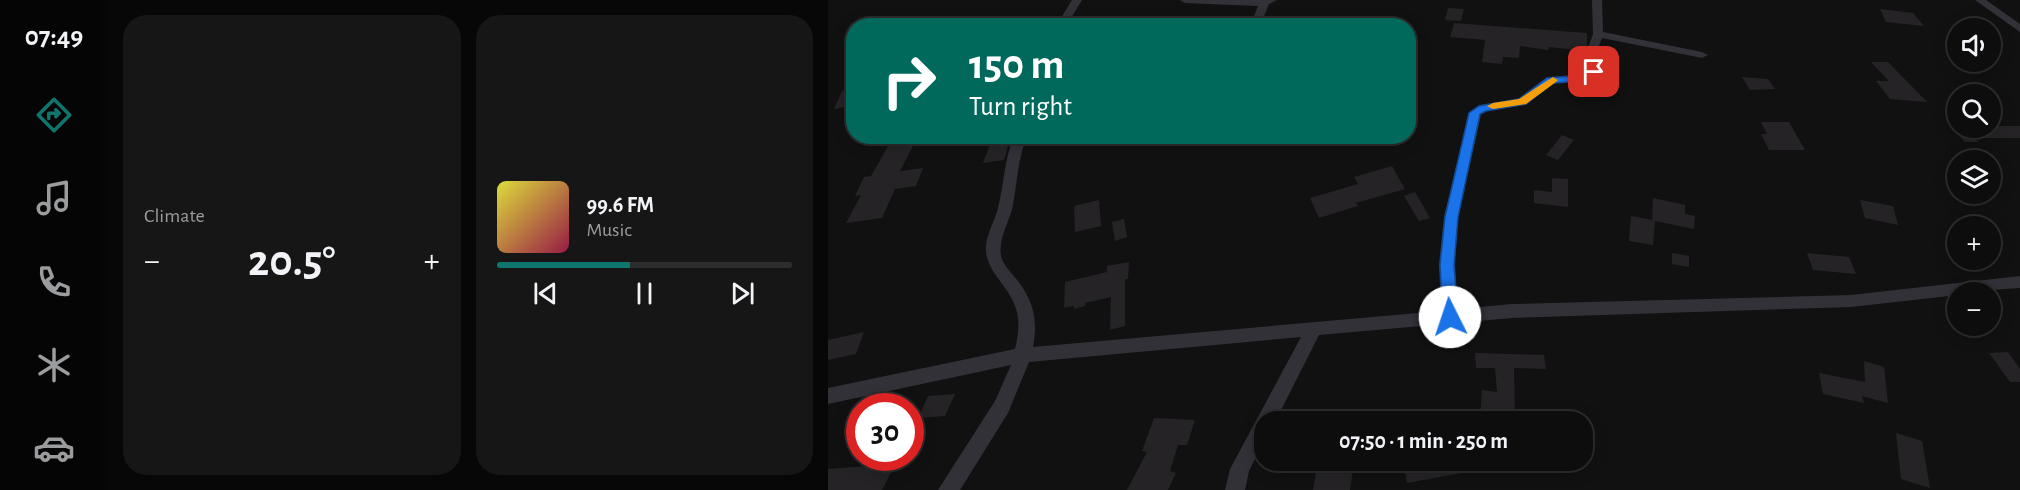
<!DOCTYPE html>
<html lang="en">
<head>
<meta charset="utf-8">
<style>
	body { margin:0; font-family:"Alegreya Sans",sans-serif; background:#161617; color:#f1f3f6; height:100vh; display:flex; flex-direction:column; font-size:22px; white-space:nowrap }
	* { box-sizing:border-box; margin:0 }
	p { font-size:20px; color:#9a9c9e }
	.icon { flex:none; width:33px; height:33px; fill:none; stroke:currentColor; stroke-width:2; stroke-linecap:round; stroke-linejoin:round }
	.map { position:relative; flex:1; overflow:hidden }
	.sheet { display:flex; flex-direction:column; gap:15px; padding:15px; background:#070708; width:720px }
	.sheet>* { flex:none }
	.top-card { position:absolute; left:18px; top:18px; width:570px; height:126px; border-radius:24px; box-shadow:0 3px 15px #0003,0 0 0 2px #2d2d2e; background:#00695c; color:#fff; overflow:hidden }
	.controls { position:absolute; left:1119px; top:18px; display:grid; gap:12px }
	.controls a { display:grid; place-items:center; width:54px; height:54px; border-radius:50%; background:#0d0d0e; box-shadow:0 3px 15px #0003,0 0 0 2px #2d2d2e; font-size:30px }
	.speed { position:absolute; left:18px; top:393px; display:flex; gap:12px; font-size:30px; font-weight:700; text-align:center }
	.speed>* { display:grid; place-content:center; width:78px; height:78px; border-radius:50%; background:#0d0d0e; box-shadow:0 3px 15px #0003,0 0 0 2px #2d2d2e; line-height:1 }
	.speed .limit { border:9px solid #d22; background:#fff; color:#111 }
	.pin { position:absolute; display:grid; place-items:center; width:51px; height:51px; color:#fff; margin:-26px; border-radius:12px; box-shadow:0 3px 9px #0006 }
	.me { position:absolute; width:66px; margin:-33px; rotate:356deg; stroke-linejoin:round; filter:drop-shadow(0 0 4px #0008) }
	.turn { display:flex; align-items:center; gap:21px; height:126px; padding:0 24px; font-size:27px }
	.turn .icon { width:78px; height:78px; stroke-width:2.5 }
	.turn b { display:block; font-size:42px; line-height:51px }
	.big { font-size:45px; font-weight:700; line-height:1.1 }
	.sheet .tile { flex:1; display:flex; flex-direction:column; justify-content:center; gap:9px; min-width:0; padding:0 21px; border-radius:24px; background:#161617 }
	.song { display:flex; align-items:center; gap:18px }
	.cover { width:72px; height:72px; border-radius:9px; background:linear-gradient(135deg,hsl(60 70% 55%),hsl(340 70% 35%)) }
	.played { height:6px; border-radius:3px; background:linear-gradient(90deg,#0f766e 45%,#2d2d2e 45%) }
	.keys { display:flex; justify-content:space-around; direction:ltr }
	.heat { display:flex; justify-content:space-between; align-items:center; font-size:33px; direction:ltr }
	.sheet .tiles { flex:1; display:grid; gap:15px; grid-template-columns:repeat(2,1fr) }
	.trip { position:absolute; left:426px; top:411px; width:339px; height:60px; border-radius:24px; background:#0d0d0e; box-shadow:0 3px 15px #0003,0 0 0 2px #2d2d2e; font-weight:700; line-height:60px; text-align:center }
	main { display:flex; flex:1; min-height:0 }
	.dock { display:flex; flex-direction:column; width:108px; justify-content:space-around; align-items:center; background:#050506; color:#9a9c9e }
	.dock .icon { width:42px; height:42px }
	.dock .active { color:#0f766e }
	.dock b { font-size:27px; color:#f1f3f6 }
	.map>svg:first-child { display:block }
</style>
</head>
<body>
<main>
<nav class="dock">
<b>07:49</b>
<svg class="icon active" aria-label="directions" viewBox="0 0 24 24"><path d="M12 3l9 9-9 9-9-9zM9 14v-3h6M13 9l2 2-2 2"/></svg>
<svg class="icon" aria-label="music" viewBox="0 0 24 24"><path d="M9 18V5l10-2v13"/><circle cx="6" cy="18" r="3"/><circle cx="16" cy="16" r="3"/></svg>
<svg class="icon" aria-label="phone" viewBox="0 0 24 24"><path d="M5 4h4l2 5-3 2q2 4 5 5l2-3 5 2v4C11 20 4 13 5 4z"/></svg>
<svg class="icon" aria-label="climate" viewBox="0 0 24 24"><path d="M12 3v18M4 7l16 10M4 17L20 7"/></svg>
<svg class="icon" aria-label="car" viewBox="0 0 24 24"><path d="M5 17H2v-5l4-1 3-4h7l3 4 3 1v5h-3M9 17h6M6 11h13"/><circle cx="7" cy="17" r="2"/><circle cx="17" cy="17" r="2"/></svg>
</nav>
<section class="sheet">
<div class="tiles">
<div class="tile"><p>Climate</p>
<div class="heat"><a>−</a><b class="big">20.5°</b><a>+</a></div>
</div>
<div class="tile">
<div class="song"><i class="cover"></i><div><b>99.6 FM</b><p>Music</p></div></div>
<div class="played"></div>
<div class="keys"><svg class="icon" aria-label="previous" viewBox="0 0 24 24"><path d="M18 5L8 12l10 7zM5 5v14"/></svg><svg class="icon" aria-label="pause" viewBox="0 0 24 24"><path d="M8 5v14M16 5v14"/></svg><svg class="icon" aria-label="next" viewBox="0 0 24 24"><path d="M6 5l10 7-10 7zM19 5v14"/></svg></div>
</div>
</div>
</section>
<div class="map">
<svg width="1192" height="490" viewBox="0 0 1192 490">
	<rect width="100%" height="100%" fill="#111112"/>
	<path fill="#252326" d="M620 8 636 9 633 21 617 20Z
		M1052 9 1085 13 1096 26 1058 22Z
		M626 23 759 33V45L757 51 721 47 720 50 692 46 691 58 675 57 674 64 654 62 657 40 622 37Z
		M1043 62H1060L1099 102 1062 99 1048 81H1061Z
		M914 77 940 79 947 89 922 90Z
		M26 89V105L6 109 14 91Z
		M933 122H961L977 150H941L933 134H939Z
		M1162 126H1192V138H1149L1140 128Z
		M1125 129H1138L1151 142H1137Z
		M734 135 746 140 730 160 718 155Z
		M66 136H73L71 146 86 144 72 171 95 168 88 186 67 189 54 218 18 223 33 195 27 196 36 177 43 176Z
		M165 136H183L176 160 155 163Z
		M564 166 577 189 528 203 530 206 491 218 482 198 530 184 526 177Z
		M724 178 740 179V207L706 203V190L724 192Z
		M587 192 602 218 591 221 576 196Z
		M825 198 857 205V214L867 216 866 229 827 221 825 245 801 241 803 216 824 220Z
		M271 200 273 226 247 232 246 206Z
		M1032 200 1065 206 1070 225 1037 218Z
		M296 219 299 237 287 241 284 222Z
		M844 253 861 256V267L844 264Z
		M979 253 1021 257 1028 274 985 270Z
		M301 262 300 279H297V326L282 330 283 297 257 303V306L246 309V306L236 308 237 282 279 272V266Z
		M36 332 28 354 0 360V340Z
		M1180 352 1192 369V382H1182L1161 353Z
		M647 353 716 355 718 369 686 368 687 422 652 419 654 390 669 392 667 368H648Z
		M1036 361 1056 367 1060 403 1034 396 1036 403 995 394 991 373 1037 382Z
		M127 394 117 416 90 418 100 396Z
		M326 418 367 420 359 445H350L342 471 348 473 340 490H299L319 452 314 451Z
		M1068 433 1094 441 1102 488 1073 479Z
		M600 460H643L645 471 579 483 576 465Z
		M67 464 54 490H0V469Z
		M489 467 525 470 522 490H485Z"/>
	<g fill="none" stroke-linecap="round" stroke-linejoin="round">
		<path fill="#323138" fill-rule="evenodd" d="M244 0H254L238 26H228Z
			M352 0H449L441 4 432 26H422L430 6 357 3Z
			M764 0H774L775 32 874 52 880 55 874 58 774 38 769 51V78L725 83 698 105 658 111 653 115 630 217 627 265 630 309 684 304 1023 295 1192 276V288L1130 292V295L1023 307 684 318 491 335 447 422H436V441L421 471 417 490H397L402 469 473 337 201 362 180 413 132 490H110L167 401 183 365 0 404V388L187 349C194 319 191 306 172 281 167 274 161 266 159 257 154 241 166 224 170 208 176 184 176 160 186 136H199C190 159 189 182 185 205 182 222 168 241 174 259 177 267 185 275 190 281 206 302 210 322 205 347L613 311 611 265 616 217 641 113 651 105 690 99 718 78 759 73V51L765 34Z
			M1147 0H1158L1192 24V32Z"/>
	</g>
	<path fill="#1a73e8" stroke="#114b97" stroke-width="1.5" d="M766 69 772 72 769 78 759 81 725 83 698 104 658 111 652 114 630 217 626 265 630 317 628 321H617L615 317 612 265 617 217 641 113 651 106 691 99 719 78 758 75Z"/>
	<path fill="#f59e0b" d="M725 77 730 80 728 82 698 104 665 109 659 106 665 103 691 99Z"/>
</svg>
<div class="controls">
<a><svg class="icon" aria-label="sound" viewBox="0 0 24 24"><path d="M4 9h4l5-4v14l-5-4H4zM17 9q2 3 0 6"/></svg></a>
<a><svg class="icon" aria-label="search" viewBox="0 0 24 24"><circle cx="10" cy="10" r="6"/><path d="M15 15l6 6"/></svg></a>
<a><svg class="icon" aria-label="layers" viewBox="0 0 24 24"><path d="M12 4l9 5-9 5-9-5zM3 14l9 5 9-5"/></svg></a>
<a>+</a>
<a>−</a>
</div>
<div class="speed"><div class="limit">30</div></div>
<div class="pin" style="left:766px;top:72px;background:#d93025"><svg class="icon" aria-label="arrive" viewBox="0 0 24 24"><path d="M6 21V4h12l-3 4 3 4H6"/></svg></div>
<svg class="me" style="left:622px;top:317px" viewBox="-20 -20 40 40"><circle r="19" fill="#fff"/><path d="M0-13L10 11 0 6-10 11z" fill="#1a73e8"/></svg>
<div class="trip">07:50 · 1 min · 250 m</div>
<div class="top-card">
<div class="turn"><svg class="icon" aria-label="right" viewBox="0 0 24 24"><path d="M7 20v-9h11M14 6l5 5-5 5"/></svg><div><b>150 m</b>Turn right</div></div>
</div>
</div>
</main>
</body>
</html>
